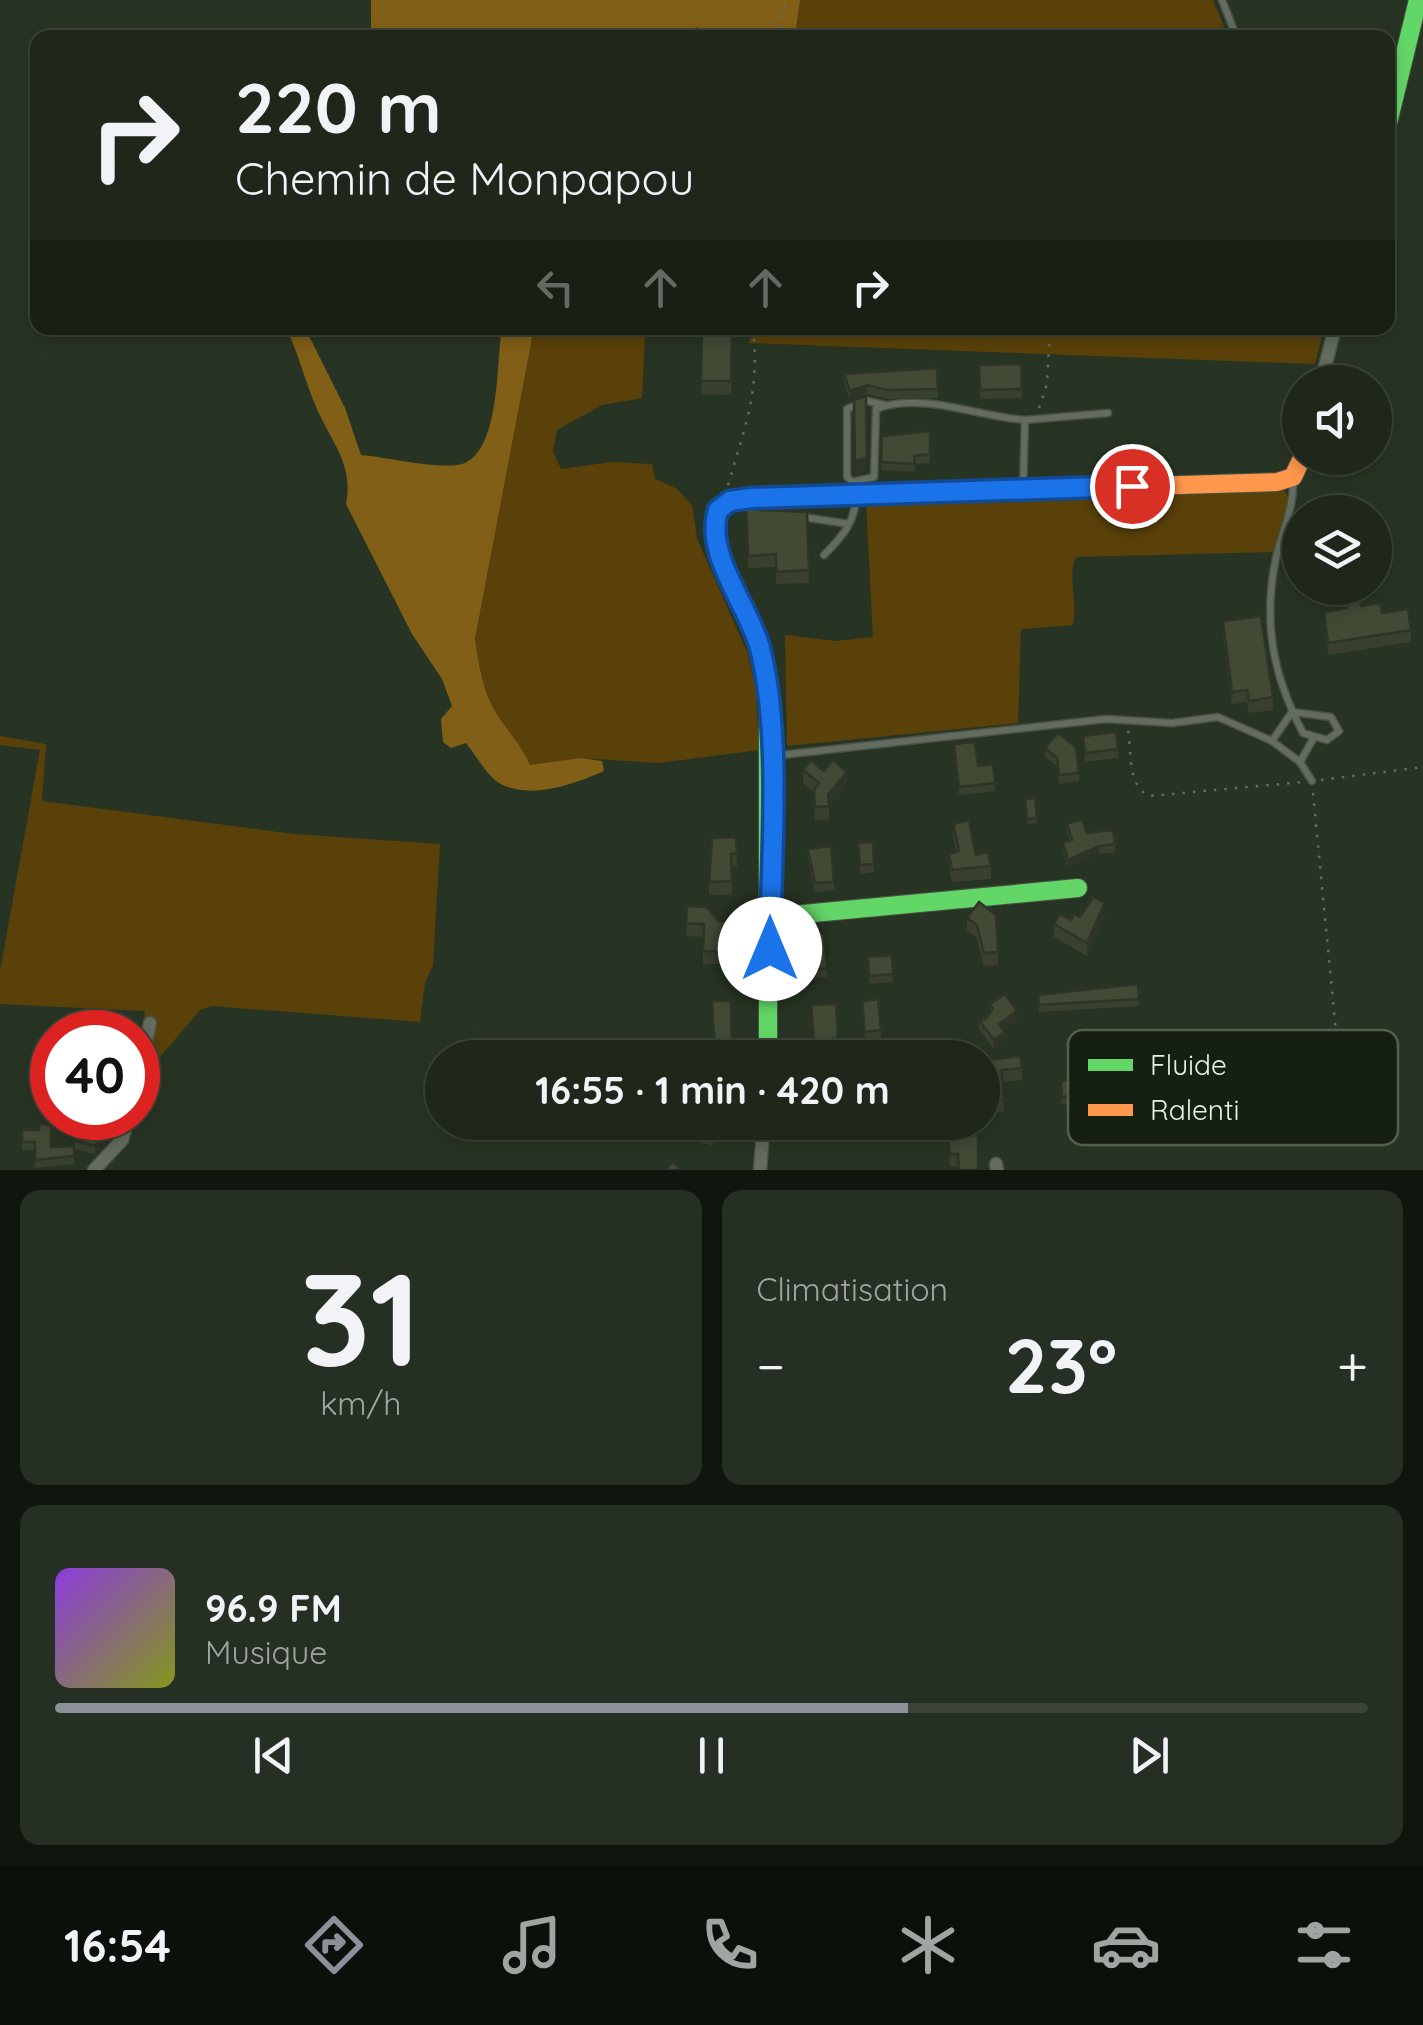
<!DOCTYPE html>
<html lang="fr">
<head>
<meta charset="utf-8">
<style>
	body { margin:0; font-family:Quicksand,sans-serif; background:#262f23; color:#f1f3f6; height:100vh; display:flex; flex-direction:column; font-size:38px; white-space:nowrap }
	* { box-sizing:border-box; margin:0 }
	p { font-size:32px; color:#a1a5a2 }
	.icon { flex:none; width:55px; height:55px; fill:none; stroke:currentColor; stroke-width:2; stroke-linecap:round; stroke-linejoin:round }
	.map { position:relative; height:1170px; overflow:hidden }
	.drawer { display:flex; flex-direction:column; gap:20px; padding:20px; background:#10150e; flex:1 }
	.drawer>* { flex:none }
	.hud { position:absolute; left:30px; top:30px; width:1365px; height:305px; border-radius:20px; box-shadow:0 5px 15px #0003,0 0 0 2px #3c4439; background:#1e271a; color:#f1f3f6; overflow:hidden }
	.fabs { position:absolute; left:1282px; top:365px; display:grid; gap:20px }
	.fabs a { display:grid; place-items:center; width:110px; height:110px; border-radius:50%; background:#1e271a; box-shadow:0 5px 15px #0003,0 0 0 2px #3c4439; font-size:50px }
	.speed { position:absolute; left:30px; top:1010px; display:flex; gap:20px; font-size:50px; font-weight:700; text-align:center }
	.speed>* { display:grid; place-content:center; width:130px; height:130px; border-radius:50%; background:#1e271a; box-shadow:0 5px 15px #0003,0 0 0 2px #3c4439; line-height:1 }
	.speed .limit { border:15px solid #d22; background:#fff; color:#111 }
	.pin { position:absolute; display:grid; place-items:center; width:85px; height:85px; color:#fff; margin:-42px; border:5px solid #fff; border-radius:50%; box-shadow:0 2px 10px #0007 }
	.me { position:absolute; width:110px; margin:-55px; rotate:0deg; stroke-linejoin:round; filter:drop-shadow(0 0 8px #0008) }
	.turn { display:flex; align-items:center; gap:35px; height:210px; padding:0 40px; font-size:45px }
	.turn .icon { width:130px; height:130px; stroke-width:2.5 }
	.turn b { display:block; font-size:70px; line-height:85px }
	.lanes { display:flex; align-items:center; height:95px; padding:0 40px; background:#0003; justify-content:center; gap:50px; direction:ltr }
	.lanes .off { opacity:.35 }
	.big { font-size:75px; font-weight:700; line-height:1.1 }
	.drawer .widget { flex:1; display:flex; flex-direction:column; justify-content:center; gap:15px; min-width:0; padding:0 35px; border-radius:20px; background:#262f23 }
	.drawer .dial { align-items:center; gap:0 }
	.dial b { font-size:130px; line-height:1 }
	.song { display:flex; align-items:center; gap:30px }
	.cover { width:120px; height:120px; border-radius:15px; background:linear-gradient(135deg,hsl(270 70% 55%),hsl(70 70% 35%)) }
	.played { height:10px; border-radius:5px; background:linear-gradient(90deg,#8c9099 65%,#3c4439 65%) }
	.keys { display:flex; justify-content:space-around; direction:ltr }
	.heat { display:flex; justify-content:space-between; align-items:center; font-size:55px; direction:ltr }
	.drawer .tiles { flex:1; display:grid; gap:20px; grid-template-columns:1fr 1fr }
	.widget:last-child { grid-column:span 2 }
	.trip { position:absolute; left:425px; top:1040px; width:575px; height:100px; border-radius:50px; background:#1e271a; box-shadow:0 5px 15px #0003,0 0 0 2px #3c4439; font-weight:700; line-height:100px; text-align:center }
	.tabs { display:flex; height:160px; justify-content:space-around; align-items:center; background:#0c100a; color:#a1a5a2 }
	.tabs .icon { width:70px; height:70px }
	.tabs .current { color:#8c9099 }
	.tabs b { font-size:45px; color:#f1f3f6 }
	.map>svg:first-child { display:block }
</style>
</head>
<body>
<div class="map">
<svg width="1423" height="1170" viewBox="0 0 1423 1170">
	<rect width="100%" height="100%" fill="#283423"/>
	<path fill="#5a4109" d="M800 0H1213L1228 37 795 38Z
		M534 328H726L724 338 665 332 645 336 642 398 602 405 557 430 553 452 561 469 612 462 652 464 655 479 676 488 692 505 697 539 748 654 756 691 759 750 659 763 581 758 531 766C522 746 511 735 499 717 483 694 479 666 475 639Z
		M756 328H1324L1315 364 748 343Z
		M1282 488 1289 498 1273 552 1076 557C1067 576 1078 603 1073 625L1021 629 1018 723 787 746 785 635 836 641 873 637 866 503Z
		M0 736 46 744 42 801 294 834 440 844 433 965 425 983 420 1022 212 1006 200 1010 160 1057 138 1054 145 1011 0 1004V971L40 750 0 745Z"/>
	<path fill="#825f17" d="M371 0H800L795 37H705L697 27 676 38H371Z
		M286 328H305L345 408 361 455C386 457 439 470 462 464 501 452 496 360 502 328H534L475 639C479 666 483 694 499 717 511 735 522 746 530 765L581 758 602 761 604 771C575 784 526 802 496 781 485 772 475 754 466 743L451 748 443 742 441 719 452 706 442 679 412 634 346 504C354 465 332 443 317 409 305 382 299 354 286 328Z"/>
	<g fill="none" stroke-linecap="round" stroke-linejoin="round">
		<defs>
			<path id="lane" d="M1222 0 1237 38
				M885 405 867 401 847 409V477L853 482 874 477 876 409C921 391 979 417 1025 420L1023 489
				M1025 420 1108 413
				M803 517 849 524
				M824 555C841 538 855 523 856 497
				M1272 741 1292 712 1331 717 1339 731 1327 740 1303 733C1272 674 1262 618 1277 554 1283 529 1295 504 1293 478
				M772 756 1106 719 1172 723 1218 717 1272 741 1300 762 1312 781
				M1300 762 1313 739"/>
			<path id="street" d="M1321 382 1335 328
				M138 1077 150 1023
				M996 1164 997 1170
				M94 1170 122 1140 128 1118
				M760 1170 764 1122"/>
			<path id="fast" d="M1388 123 1418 0
				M771 917 1078 888
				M768 1058V700L755 632 718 548 715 520 723 505 751 498 1081 488"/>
			<path id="slow" d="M1081 488 1277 482 1293 477 1302 458"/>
		</defs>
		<use href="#lane" stroke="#475243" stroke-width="9"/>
		<use href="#street" stroke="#475243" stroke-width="15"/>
		<use href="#fast" stroke="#475243" stroke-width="20"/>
		<use href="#slow" stroke="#475243" stroke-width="20"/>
		<path stroke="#646d60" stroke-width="2.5" stroke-dasharray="2.5 8" stroke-linecap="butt" d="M779 38 786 0
			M1039 408 1047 384 1050 328
			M728 485C745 426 760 391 753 328
			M1128 731C1132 754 1127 785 1149 796L1303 782
			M1321 780 1423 767
			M1313 793 1344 1115"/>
		<use href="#lane" stroke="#636c5f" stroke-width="6"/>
		<use href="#street" stroke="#636c5f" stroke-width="12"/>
		<use href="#fast" stroke="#63d668" stroke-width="18"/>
		<use href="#slow" stroke="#ff974d" stroke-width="18"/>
	</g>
	<path fill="#39402e" d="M702 330 732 331 731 395 701 394Z
		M1021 364 1022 398 980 399 979 365Z
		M937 368 938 398 888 399 867 394 850 400 844 382V374Z
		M930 431V463L915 464V472L881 470 882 436Z
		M746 502 760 510 807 512 809 583 776 584V567L748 568Z
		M1361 606 1382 613 1411 630V642L1328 655 1324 612Z
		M1223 621 1273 697V710L1249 713 1247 702 1232 704 1223 633Z
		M1083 736 1118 749V758L1085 762Z
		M954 744 995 783V791L959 795Z
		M1045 748 1079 773V781L1059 784 1057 766 1045 757Z
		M803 770 824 771 847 786 829 807V819L815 820 814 792 803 783Z
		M1035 798 1037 823 1027 824 1025 799Z
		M953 824 976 855 991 866V879L952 882 949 866V854L956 852 953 836Z
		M1067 824 1115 844V852L1099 854 1068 868 1063 851V843L1070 841 1067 832Z
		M736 837 737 867H732V895H709V882Z
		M873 842 874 872 860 874 858 843Z
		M808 849 834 882V890L815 892 808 858Z
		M979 902 998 952V965L984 966 977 938 967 931V918Z
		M687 906 719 921 748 922 747 950 721 949 720 964H703V937L686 936Z
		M1105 916 1087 956 1054 937V924L1080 917Z
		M805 935 827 968V977L808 979Z
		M868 957 893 974V982L869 984Z
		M1038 995 1139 999V1006L1039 1012Z
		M862 1001 881 1030V1039L865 1040Z
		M990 1004 1017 1020 1003 1030 1005 1041 994 1049 979 1029V1020L986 1019 990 1012Z
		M811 1005 838 1038V1052L814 1054Z
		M1095 1056 1118 1091V1099L1062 1105 1061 1081 1096 1077Z
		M982 1061 1022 1068V1080L1003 1082 1004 1112 982 1115Z
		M697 1122H723V1127L713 1146 697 1142Z
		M828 1122H845V1130L829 1132Z
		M110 1129 95 1154 75 1149V1140L88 1130Z
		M22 1130 51 1147 74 1156V1164L35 1168V1150H22Z
		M948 1137 978 1170H958V1166L950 1167Z"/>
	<path fill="#2e3426" d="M867 385V394L850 400V391Z
		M867 458V472L855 475V461Z
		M847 772V786L828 808V795Z
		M1099 846V854L1068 868V860Z
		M1105 903V916L1087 956V943Z
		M1017 1011V1020L999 1033V1024Z
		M1005 1032V1041L994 1049V1040Z
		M110 1120V1129L95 1154V1146Z
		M719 1122H723V1127L713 1146V1134Z"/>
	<path fill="#424a36" stroke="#2e3426" stroke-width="2.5" d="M702 330 732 331 731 381H701Z
		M1021 364 1022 389 980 390 979 365Z
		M937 368 938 389 888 390 867 385 850 391 844 374Z
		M866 396 867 458 855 461 854 400Z
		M930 431V454L914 456 915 464 881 462 882 436Z
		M760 501V510L807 512 809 570 776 572V554L748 556 746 502Z
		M1347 588H1359L1361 606 1380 603 1382 613 1408 609 1411 630 1328 643 1324 612 1347 608Z
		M1261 616 1273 697 1249 701 1247 690 1232 692 1223 621Z
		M1116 732 1118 749 1085 753 1083 736Z
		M1058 733 1076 747 1079 773 1059 775 1057 758 1045 748Z
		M975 742 978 766 993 764 995 783 959 787 954 744Z
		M811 760 824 771 833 760 847 772 828 795 829 806 815 807 814 790 819 783 803 770Z
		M1035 798 1037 818 1027 819 1025 799Z
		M1082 819 1087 833 1113 830 1115 844 1099 846 1068 860 1063 843 1072 840 1067 824Z
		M969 820 976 855 988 852 991 866 952 870 949 854 959 851 953 824Z
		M736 837 737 853 731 854 732 881 709 882 712 838Z
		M873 842 874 864 860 865 858 843Z
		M831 846 834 882 815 883 808 849Z
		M1093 897 1105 903 1087 943 1054 924 1060 914 1071 920 1074 914 1080 917Z
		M979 902 996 915 998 952 984 953 977 925 967 918Z
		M687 906 706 907 719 921 748 922 747 938 721 937 720 952 703 951 704 924 686 923Z
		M824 933 827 968 808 970 805 935Z
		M892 955 893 974 869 976 868 957Z
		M1138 984 1139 999 1039 1005 1038 995Z
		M1005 994 1017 1011 999 1024 1005 1032 994 1040 979 1020 986 1019 993 1008 990 1004Z
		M878 999 881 1030 865 1032 862 1001Z
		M712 1001H731L732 1055H715Z
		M836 1004 838 1038 814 1041 811 1005Z
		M93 1025V1032H71Z
		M1114 1054 1118 1091 1062 1097 1061 1081 1097 1077 1095 1056Z
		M1020 1056 1022 1068 1001 1070 1004 1100 982 1102V1061Z
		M94 1118H105L110 1120 95 1146 75 1140 83 1127 88 1130Z
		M697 1122H719L713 1134 697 1130Z
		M39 1124 51 1125V1147L74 1146V1156L35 1160V1142H22V1130H39Z
		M978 1135V1170H959L958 1154H950L948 1137Z
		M673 1162 681 1170H665Z"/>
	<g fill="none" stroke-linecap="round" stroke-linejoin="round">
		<defs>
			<path id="route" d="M770 949C771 858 782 735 760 648 749 606 704 555 718 510L730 501 751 498 1132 486"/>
		</defs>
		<use href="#route" stroke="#114b97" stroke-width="25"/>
		<use href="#route" stroke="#1a73e8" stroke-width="18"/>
	</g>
	<rect x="1068" y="1030" width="330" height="115" rx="15" fill="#151f12" stroke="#535f50" stroke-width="2.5"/>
	<rect x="1088" y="1059" width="45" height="12" fill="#63d668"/>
	<rect x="1088" y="1104" width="45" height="12" fill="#ff974d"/>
	<g font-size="28" fill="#e5f3e1">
		<text x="1150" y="1075">Fluide</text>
		<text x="1150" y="1120">Ralenti</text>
	</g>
</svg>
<div class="fabs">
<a><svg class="icon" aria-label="sound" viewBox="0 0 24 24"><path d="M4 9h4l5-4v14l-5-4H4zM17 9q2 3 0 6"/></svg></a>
<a><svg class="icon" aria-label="layers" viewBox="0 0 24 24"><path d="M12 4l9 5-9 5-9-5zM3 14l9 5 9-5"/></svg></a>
</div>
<div class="speed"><div class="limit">40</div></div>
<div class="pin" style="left:1132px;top:486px;background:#d93025"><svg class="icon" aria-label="arrive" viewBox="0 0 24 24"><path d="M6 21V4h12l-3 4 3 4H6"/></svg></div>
<svg class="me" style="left:770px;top:949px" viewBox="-20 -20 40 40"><circle r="19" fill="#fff"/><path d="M0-13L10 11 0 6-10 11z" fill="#1a73e8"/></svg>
<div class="trip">16:55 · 1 min · 420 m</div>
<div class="hud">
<div class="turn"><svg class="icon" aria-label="right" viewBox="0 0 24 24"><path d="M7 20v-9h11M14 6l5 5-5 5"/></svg><div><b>220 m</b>Chemin de Monpapou</div></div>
<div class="lanes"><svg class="icon off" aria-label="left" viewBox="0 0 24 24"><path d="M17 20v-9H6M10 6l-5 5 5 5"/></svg><svg class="icon off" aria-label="ahead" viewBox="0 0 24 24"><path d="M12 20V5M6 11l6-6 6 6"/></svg><svg class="icon off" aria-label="ahead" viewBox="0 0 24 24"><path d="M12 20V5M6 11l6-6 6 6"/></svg><svg class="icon" aria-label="right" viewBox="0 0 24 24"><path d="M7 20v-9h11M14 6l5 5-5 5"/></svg></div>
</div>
</div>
<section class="drawer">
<div class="tiles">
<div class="widget dial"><b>31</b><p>km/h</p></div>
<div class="widget"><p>Climatisation</p>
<div class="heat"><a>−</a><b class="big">23°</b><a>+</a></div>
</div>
<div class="widget">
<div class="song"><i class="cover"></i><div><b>96.9 FM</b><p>Musique</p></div></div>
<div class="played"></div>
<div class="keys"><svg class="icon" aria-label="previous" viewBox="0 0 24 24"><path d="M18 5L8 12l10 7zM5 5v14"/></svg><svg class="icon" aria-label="pause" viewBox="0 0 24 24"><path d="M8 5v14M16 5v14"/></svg><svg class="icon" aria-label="next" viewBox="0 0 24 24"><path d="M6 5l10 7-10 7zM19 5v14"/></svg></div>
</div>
</div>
</section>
<nav class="tabs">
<b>16:54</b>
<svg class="icon current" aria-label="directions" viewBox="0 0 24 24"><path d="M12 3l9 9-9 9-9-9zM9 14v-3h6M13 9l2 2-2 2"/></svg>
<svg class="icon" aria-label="music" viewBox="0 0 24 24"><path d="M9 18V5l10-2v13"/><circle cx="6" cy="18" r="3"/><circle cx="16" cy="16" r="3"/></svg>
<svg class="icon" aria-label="phone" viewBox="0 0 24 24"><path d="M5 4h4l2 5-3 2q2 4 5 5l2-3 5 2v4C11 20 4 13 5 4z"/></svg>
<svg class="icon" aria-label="climate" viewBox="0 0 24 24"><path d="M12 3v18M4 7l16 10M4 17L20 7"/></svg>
<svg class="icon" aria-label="car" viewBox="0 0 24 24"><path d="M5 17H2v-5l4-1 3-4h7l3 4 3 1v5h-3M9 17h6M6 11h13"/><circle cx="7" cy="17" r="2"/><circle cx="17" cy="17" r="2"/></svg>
<svg class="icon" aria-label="filters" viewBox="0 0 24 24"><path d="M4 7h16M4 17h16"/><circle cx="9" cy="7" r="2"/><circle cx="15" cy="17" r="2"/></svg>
</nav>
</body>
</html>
